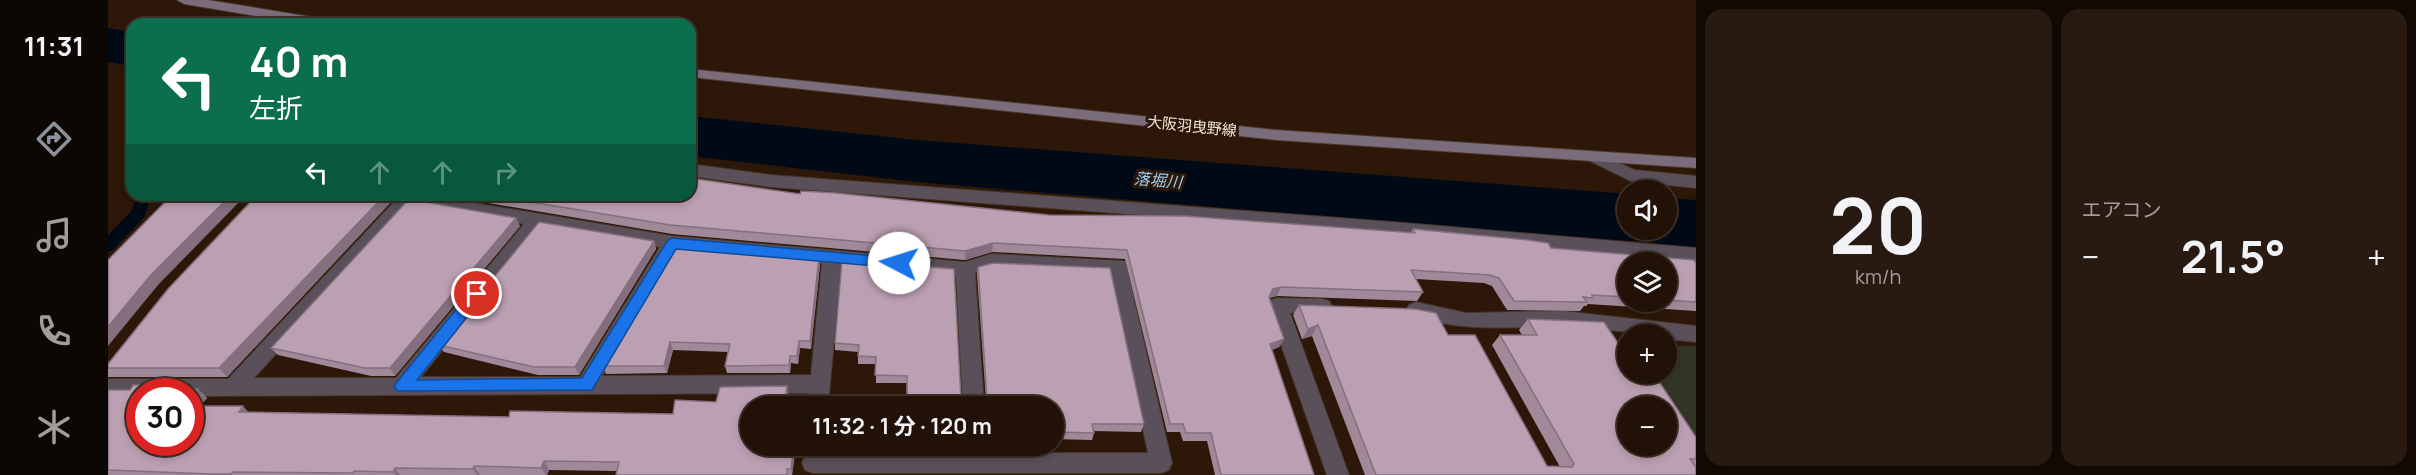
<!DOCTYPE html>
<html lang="ja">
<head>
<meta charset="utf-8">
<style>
	body { margin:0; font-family:Manrope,"Noto Sans JP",sans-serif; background:#291a11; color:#f1f3f6; height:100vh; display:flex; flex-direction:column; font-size:22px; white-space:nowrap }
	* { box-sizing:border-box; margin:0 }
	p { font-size:20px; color:#a29d9b }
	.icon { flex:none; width:33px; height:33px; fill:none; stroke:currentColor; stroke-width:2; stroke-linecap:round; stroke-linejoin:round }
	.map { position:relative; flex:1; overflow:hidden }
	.panel { display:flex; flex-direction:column; gap:9px; padding:9px; background:#120904; width:720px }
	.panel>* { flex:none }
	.hud { position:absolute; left:18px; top:18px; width:570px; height:183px; border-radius:18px; box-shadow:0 3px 9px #0003,0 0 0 2px #3e3128; background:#0b6e4f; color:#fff; overflow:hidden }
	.tools { position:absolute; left:1509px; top:180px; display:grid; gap:12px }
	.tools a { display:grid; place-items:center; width:60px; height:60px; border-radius:50%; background:#211107; box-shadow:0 3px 9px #0003,0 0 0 2px #3e3128; font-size:30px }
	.speed { position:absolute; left:18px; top:378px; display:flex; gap:12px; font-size:30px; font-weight:700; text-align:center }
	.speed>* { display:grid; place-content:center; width:78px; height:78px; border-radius:50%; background:#211107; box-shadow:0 3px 9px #0003,0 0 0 2px #3e3128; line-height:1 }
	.speed .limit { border:9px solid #d22; background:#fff; color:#111 }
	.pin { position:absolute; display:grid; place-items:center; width:51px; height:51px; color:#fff; margin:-26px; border:3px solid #fff; border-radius:50%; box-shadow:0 2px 6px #0007 }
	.me { position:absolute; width:66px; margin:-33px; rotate:275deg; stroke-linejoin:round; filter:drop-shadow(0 0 4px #0008) }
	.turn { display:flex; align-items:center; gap:21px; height:126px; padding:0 24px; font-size:27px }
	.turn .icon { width:78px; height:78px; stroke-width:2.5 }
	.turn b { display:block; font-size:42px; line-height:51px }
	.lanes { display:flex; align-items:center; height:57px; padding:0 24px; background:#0003; justify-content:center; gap:30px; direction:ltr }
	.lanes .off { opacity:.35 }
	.big { font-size:45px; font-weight:700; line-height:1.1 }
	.panel .card { flex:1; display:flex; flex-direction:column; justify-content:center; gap:9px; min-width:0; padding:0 21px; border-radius:18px; background:#291a11 }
	.panel .dial { align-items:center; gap:0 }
	.dial b { font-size:78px; line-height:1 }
	.heat { display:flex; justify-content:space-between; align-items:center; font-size:33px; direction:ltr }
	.panel .tiles { flex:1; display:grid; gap:9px; grid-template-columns:repeat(2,1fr) }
	.trip { position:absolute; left:632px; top:396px; width:324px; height:60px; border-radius:30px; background:#211107; box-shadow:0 3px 9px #0003,0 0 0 2px #3e3128; font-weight:700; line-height:60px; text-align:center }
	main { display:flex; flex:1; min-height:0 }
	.dock { display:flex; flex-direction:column; width:108px; justify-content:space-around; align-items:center; background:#0d0703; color:#a29d9b }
	.dock .icon { width:42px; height:42px }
	.dock .active { color:#8c9099 }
	.dock b { font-size:27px; color:#f1f3f6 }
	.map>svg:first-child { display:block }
</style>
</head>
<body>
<main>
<nav class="dock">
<b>11:31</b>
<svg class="icon active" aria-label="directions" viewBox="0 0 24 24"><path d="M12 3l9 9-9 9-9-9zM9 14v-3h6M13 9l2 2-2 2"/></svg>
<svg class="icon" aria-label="music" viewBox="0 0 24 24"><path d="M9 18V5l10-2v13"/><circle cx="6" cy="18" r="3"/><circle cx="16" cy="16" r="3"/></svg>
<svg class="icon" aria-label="phone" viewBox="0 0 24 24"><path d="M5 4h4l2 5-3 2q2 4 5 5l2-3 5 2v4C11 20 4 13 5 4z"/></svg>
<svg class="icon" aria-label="climate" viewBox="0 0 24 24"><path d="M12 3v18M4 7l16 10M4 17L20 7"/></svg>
</nav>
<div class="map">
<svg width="1588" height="475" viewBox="0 0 1588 475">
	<rect width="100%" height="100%" fill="#2c1709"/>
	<path fill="#323525" d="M1559 346H1588V451L1535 374H1558Z"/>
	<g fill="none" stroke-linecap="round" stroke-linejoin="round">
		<path stroke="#000a17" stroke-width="10" d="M32 207 36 195"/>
		<path stroke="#000a17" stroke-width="14" d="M0 245 30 214 33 205"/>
		<path fill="#000a17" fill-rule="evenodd" d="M0 28 24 32V66L0 62Z
			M582 116 809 140 1520 194V230H1558V198L1588 200V250C1568 248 1536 238 1520 242L809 182 582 156Z"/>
		<defs>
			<path id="lane" d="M1169 298 1214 299 1221 301 1224 306 1221 311 1182 313 1241 475H1219L1159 305 1162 300Z
				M1308 302 1358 313 1455 311 1588 326V342L1558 339V334C1523 334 1488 327 1452 327 1397 326 1356 333 1301 315L1298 310 1301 305Z"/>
			<path id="street" d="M1488 152 1526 170 1588 176V188L1523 181 1482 161 1480 157 1482 153Z
				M582 164 663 175 1297 223 1588 248V262L1297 235 663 187 582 176Z
				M275 195H319L564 236 857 262 884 254 1017 261 1064 463 1061 470 1053 473H705L697 470 694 463 697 456 705 453H1040L1002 273 884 268 867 273 876 406H855L848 275 733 265 720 406H700L701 393 82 396V392H32V397H0V379H120L287 201 278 199ZM304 204 416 224 288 378H146ZM433 227 552 247 472 377H313ZM569 250 714 263 703 375 494 376Z"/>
			<path id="secondary" d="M69 0H100L222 20 229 24H197L76 4Z
				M582 69 1168 130 1588 158V168L1168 140 582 77Z"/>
		</defs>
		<use href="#lane" stroke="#483427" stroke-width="2"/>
		<use href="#street" stroke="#483427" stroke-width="2"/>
		<use href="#secondary" stroke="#483427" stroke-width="2"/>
		<use href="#lane" fill="#595059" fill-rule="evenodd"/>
		<use href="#street" fill="#595059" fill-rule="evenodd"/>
		<use href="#secondary" fill="#7b6c7b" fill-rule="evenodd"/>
	</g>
	<path fill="#a18999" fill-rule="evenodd" d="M692 194 941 215 1303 233 1305 229 1443 248 1588 263V311L1480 304 1478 306H1476L1472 311 1399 310 1384 286 1376 283 1308 279 1315 292 1309 301 1169 296 1161 298 1176 339 1171 347 1164 350 1206 475H1107L1099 441H1075L1072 432H1059L1017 259 884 252 857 260 564 234 333 195ZM1520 262H1558V302H1520Z
		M283 202 119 377H0V364Z
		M412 226 287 376H263L170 355 163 348Z
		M546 241 548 249 471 375H430L336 352 331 345Z
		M712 265 703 349 692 348 690 364 683 363 682 373H619L617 366 620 352 565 350 559 373 498 374 495 366Z
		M870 267 1036 424 1033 432 985 431 986 433 984 440 945 439V406H799V383H768V364H750V352L727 350V343L846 269 853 399 877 401 878 400 869 275Z
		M1191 305 1340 335 1439 466 1452 467 1384 345 1392 335H1414L1411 330 1420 319 1520 374 1588 437V475H1257L1204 336 1194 339 1185 315Z
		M71 385 75 389H90L99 398 92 406 141 412 401 417 565 414 608 402 679 386 680 395 642 406 688 446 684 475H508L509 471 441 470 439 475H0V390H22Z"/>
	<path fill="#836f7d" d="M123 195H138L50 285 0 346V327L42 276Z
		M277 195H278L283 202 119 377 111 368Z
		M408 218 412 226 287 376 282 368Z
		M546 241 548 249 471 375 467 367Z
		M885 243 884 252 857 260V251Z
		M711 257 712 265 703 349 702 341Z
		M1173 287 1169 296 1161 298 1157 306 1165 289Z
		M1210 325 1204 336 1194 339 1200 329Z
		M1176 339 1171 347 1158 352 1162 344Z
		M691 341 692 348 690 364 689 356Z
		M562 342 565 350 559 373 556 366Z
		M682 356 683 363 682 373 681 365Z
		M679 386 680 395 679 406H676Z
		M90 389 99 398 83 415 82 414V397Z
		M135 406 143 415 131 412Z
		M686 446H688L684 475 683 469Z
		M436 461 441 470 439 475H438L433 468Z
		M366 466 372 475H369L365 469Z
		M287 468 292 475H288L285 472Z"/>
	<path fill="#bb9fb2" stroke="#836f7d" stroke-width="1.5" fill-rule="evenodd" d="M582 178 692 194 693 191 728 193 941 215 1078 216 1307 233 1305 229 1420 240 1440 243 1443 248 1586 260 1588 263V302L1558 300V262H1520V297L1484 295 1485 298 1475 297 1479 302 1406 301 1391 278 1382 275 1303 270 1315 292 1173 287 1165 289 1161 297 1176 339 1162 344 1206 475H1113L1103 433H1078L1075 424H1062L1019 250 885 243 857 251 562 225 380 195H582Z
		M64 195H123L42 276 0 327V260Z
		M149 195H277L111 368H0V364L60 289Z
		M301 199 408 218 282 368H257L163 348Z
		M431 222 546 241 467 367H426L331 345Z
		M568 245 711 257 702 341H691L689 356H682L681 365 617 366 622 344 562 342 556 366H495Z
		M734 260 846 269 853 399 877 401 879 399 870 267 885 263 1002 268 1036 424H984L986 433 945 432V406H799V376L767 375 768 357 750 356 751 345 727 343Z
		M1191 305 1307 309 1328 313 1340 335H1367L1439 466 1464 467 1466 464 1392 335H1429L1420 319 1496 322 1520 358V374H1546L1588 437V459H1582L1588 467V475H1268L1210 325 1200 329ZM1520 406H1558V446H1520Z
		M25 385H71L73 389H90L82 397V392H32V442H82V406H135L131 412 401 417 402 411 565 414 567 400 608 402 612 387 679 386 676 406H642V446H686L683 469H679V475H508L511 462 436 461 433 468 366 466 365 469 287 468 285 472 246 471 245 473 125 472 123 474H102L0 470V390H22Z"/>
	<path fill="#1a73e8" stroke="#114b97" stroke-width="1.5" d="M564 238 791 258 798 263 791 268 568 249 484 390 289 391 286 386 289 382 364 290 369 288 376 294 374 298 309 380 474 378 560 240Z"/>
	<g text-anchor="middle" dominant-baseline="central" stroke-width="6" stroke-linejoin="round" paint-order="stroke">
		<g font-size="15" fill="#f5e5dd" stroke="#2c1709">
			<text transform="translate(1084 126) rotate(6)">大阪羽曳野線</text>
		</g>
		<g font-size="16" font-style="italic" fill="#9ce" stroke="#2c1709">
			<text transform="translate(1050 180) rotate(5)">落堀川</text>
		</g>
	</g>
</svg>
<div class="tools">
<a><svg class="icon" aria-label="sound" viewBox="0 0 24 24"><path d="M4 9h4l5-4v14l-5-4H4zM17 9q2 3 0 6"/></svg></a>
<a><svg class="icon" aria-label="layers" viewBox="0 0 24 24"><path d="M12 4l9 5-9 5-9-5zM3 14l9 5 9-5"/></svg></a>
<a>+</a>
<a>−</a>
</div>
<div class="speed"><div class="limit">30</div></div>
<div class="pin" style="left:369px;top:294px;background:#d93025"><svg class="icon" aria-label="arrive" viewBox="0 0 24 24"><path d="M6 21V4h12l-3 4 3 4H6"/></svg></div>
<svg class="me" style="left:791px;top:263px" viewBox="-20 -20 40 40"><circle r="19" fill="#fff"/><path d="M0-13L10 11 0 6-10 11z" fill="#1a73e8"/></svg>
<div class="trip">11:32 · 1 分 · 120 m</div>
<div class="hud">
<div class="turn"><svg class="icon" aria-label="left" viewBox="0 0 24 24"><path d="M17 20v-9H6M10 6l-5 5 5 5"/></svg><div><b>40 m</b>左折</div></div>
<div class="lanes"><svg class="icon" aria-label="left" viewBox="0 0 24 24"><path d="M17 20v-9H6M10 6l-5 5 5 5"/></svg><svg class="icon off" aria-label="ahead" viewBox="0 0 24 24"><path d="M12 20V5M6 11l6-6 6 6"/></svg><svg class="icon off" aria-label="ahead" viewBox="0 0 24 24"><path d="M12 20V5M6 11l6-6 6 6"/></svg><svg class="icon off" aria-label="right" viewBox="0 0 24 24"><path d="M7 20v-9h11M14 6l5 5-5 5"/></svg></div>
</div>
</div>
<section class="panel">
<div class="tiles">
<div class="card dial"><b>20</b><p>km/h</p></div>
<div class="card"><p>エアコン</p>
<div class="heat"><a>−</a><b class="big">21.5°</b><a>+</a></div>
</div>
</div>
</section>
</main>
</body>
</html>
